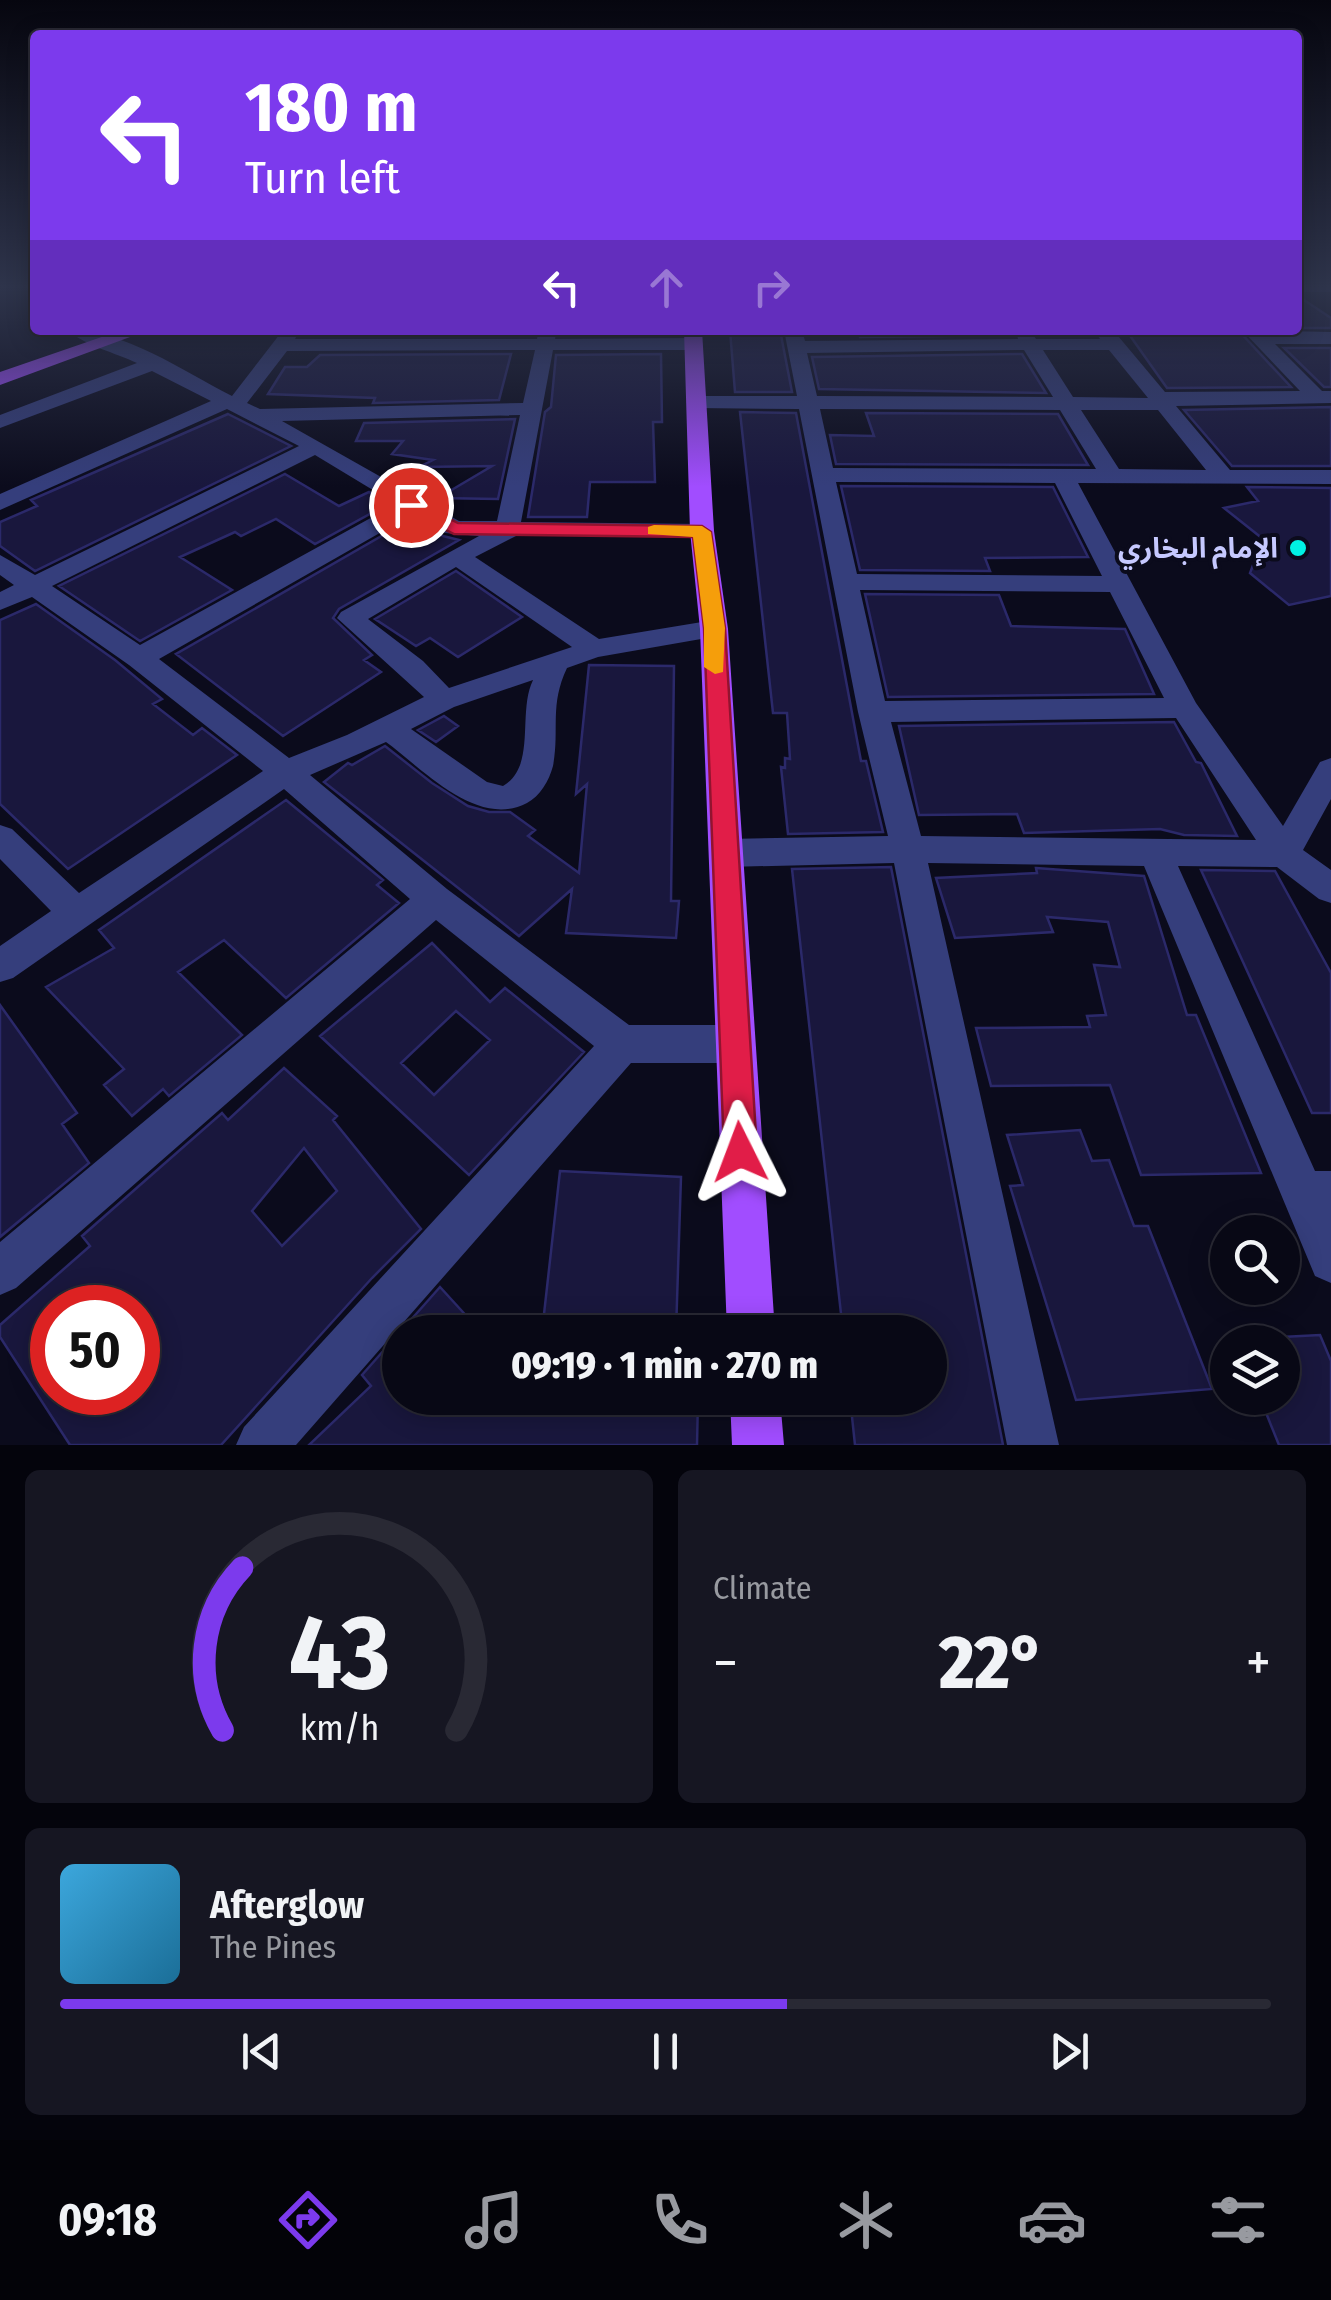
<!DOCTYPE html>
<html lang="en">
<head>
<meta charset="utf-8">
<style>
	body { margin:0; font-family:"Fira Sans Condensed","Noto Sans Arabic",sans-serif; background:#161622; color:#f1f3f6; height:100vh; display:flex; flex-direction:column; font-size:38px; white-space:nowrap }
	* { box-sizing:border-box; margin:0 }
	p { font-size:32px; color:#989aa0 }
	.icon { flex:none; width:55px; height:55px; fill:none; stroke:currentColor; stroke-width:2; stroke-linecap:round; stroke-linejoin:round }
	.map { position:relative; height:1445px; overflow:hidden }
	.side { display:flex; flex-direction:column; gap:25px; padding:25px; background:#04040c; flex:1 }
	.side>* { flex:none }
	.hud { position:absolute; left:30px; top:30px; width:1272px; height:305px; border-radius:10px; box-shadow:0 5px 25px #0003,0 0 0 2px #292934; background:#7c3aed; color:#fff; overflow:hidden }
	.fabs { position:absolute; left:1210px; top:1215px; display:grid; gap:20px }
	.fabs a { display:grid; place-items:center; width:90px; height:90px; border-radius:50%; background:#080815; box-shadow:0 5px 25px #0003,0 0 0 2px #292934; font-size:50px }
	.speed { position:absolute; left:30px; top:1285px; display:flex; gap:20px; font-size:50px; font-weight:700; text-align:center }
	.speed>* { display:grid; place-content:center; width:130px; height:130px; border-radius:50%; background:#080815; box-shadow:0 5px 25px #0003,0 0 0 2px #292934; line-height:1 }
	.speed .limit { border:15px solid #d22; background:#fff; color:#111 }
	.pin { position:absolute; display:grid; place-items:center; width:85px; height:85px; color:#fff; margin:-42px; border:5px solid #fff; border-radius:50%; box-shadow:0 2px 10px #0007 }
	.me { position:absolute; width:110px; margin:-55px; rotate:357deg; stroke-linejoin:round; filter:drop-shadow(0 0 8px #0008) }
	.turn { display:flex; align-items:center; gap:35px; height:210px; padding:0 50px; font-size:45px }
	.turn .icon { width:130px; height:130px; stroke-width:2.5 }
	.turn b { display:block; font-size:70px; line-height:85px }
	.lanes { display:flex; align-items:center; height:95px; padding:0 50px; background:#0003; justify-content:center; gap:50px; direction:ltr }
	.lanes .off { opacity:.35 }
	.big { font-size:75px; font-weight:800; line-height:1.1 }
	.side .widget { flex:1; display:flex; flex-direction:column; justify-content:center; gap:15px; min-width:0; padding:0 35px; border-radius:15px; background:#161622 }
	.side .dial { align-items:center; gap:0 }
	.dial svg { height:260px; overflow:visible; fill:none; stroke:#292934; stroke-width:7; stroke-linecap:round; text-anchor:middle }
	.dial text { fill:#f1f3f6; stroke:none }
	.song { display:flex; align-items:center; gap:30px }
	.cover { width:120px; height:120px; border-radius:15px; background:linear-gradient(135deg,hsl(200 70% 55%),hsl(200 70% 35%)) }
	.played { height:10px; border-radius:5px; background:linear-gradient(90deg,#7c3aed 60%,#292934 60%) }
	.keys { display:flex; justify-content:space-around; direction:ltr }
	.heat { display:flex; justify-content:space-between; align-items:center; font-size:55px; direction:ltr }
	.side .tiles { flex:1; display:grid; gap:25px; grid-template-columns:1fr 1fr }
	.widget:last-child { grid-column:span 2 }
	.trip { position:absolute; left:382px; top:1315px; width:565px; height:100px; border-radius:50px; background:#080815; box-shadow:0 5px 25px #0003,0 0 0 2px #292934; font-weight:800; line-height:100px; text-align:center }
	.menu { display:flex; height:160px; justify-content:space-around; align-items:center; background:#030308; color:#989aa0 }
	.menu .icon { width:70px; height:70px }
	.menu .selected { color:#7c3aed }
	.menu b { font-size:45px; color:#f1f3f6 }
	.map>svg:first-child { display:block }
</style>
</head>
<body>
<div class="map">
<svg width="1331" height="1445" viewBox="0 0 1331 1445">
	<rect width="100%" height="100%" fill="#0b0b1c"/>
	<path fill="#19173d" stroke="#2b296a" stroke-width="2.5" fill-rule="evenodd" d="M1298 296 1331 318V328H1298Z
		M567 330H659V334L567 335Z
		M730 330H780L792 392H735Z
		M858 330H1013V335L860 337Z
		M1126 330H1238L1291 387 1167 388Z
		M1284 348H1331V387H1324Z
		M511 354 499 400 373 403 375 398 268 394 285 367H307L320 355Z
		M661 354 662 422H653L655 482H590L587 517H528L545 412 551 407 556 355Z
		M1022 354 1046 393 819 389 812 357Z
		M1331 407V466H1232L1184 410Z
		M740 412 796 413 861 761H866L883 832 788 834 781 767 785 768V758L790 759 787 713H773Z
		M866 413 1058 414 1088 465 836 464 830 435 874 436Z
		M228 414 291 446 35 571 0 546V522L37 506 31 500Z
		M515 419 498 499 438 498 492 466 419 467 433 460 392 454 403 441H356L364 423Z
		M285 474 339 506 369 492 388 504 315 544 276 519 241 536 235 532 180 557 232 590 140 641 59 586Z
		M841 486 1053 487 1088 557 985 558 990 571 860 570Z
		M1247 487 1331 488V596L1289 605 1250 573 1263 539 1224 508 1258 501Z
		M413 518 443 536 459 540 339 609 333 618 372 655 364 660 381 672 283 736 176 654Z
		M456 571 522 617 458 657 430 638 416 646 375 619Z
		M865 594 999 595 1011 626 1125 629 1154 694 888 697Z
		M36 604 115 660 162 699 153 704 193 735 202 728 237 755 68 869 0 804V620Z
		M589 665 674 666 671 901H679L676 938 566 933 572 889 519 936 324 782 348 763 352 765 385 746 432 783 468 806 489 812H510L535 830 528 836 579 873 587 784 576 794Z
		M444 716 458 726 436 742 418 730Z
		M1174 722 1196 762 1201 763 1237 836 1184 835 1160 829 1024 833 1017 814 919 815 899 726Z
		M286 800 383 880 377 885 399 903 286 998 224 940 178 972 242 1035 169 1096 163 1089 132 1116 104 1085 124 1069 46 987 114 948 99 930Z
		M891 867 1003 1445H855L850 1398H930V1332H843L792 869Z
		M1036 868 1144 876 1187 1015H1196L1261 1173 1141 1175 1110 1085 991 1086 976 1028 1090 1027 1087 1016 1106 1015 1094 965 1120 967 1108 922 1047 917 1053 932 955 938 936 878 1037 873Z
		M1201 870 1275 871 1331 973V1113H1312Z
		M432 943 490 1002 505 988 584 1052 469 1175 320 1036ZM456 1011 490 1040 434 1095 401 1063Z
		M0 1005 77 1113 62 1124 89 1163 0 1237Z
		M284 1068 337 1116 333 1120 421 1229 372 1278 221 1445H70L0 1337V1325L90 1246 82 1236 222 1113 228 1120ZM304 1148 337 1191 282 1246 252 1211ZM52 1308H138V1392H52Z
		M1080 1130 1092 1161 1109 1160 1134 1226H1148L1212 1389 1076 1400 1010 1186 1023 1185 1007 1135Z
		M560 1171 681 1177 676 1332H542Z
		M440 1287 481 1332H400V1398H698L697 1445H309L371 1386 362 1375Z
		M1320 1335 1331 1361V1445H1279L1260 1398H1282V1337Z"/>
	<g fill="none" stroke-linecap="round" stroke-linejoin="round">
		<path fill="#353e7c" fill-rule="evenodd" d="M1298 285H1331V292H1298Z
			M68 330C125 330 181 370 232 396L283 330H300L295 339H537L539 330H557L555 339 694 338 703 344 694 350H553L521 522 702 524 711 526 714 531 711 536H516L475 557 599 639 714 620 724 623 728 629 724 635 598 657 567 668C549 706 560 729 553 766 549 781 540 796 527 803 477 829 423 769 386 742L310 775 447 889 629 1025H734L748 1031 754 1044 748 1057 734 1063H631L296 1445H236L244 1427 594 1046 436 920 16 1288 0 1295V1242L410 899 284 789 13 978 0 982V946L51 911 0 859V825L12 829 79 893 263 771 129 665 32 597 0 610V592L14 585 0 575V555L35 575 299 446 227 409 0 510V494L211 401 152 371 0 428V415L137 363C116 353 83 345 68 330ZM535 350 523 403 260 409 247 403 287 351ZM520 415 497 521H459L282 421ZM315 455 396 504 140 645 52 586ZM413 514 445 533 479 536 341 612 337 618 424 697 347 735 289 758 159 659ZM456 567 572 647 449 688 423 661 368 619ZM533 680C517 713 537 766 503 786L487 782 411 729 454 707Z
			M784 330H802L805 341 1018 339 1016 330H1030L1036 339H1100L1094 330H1113L1165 392 1300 391 1242 330 1331 332V344H1275L1322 391H1331V403L1176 406 1230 470H1331V484L1078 483 1196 703 1283 826 1320 762 1331 758V799L1303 850 1331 870V903L1319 899 1277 867 1178 866 1315 1171H1331V1283L1315 1276 1144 866 928 863 1059 1445H1007L894 863 727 867 715 863 710 853 715 843 727 839 888 836 858 712 799 409 696 408 686 402 696 396H797ZM1024 350 1053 397 817 396 807 353ZM1043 350H1109L1148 398 1073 397ZM820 409 1060 410 1096 469 833 468ZM1081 410H1158L1206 470 1119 469ZM836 482 1055 483 1102 576 857 574ZM860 590 1110 592 1164 698 885 701ZM1176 718 1256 840 921 836 891 722Z"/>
		<path fill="#a14dff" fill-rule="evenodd" d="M122 330H149L0 385V372Z
			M684 330H702L714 531 728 629 775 1332H727L700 629 690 531Z
			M730 1398H780L784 1445H732Z"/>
	</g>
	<linearGradient id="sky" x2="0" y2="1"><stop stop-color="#06060f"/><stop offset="0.59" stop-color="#2e344b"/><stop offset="1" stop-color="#2e344b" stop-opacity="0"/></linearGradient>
	<rect width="1331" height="487" fill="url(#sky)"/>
	<path fill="#e11d48" stroke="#92132f" stroke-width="2.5" d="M411 499 458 523 702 526 711 532 725 628 757 1152 752 1164 740 1169 729 1164 724 1152 704 628 693 537 454 534 404 509 402 505Z"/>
	<path fill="#f59e0b" d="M654 525 702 526 711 532 725 628 723 672 715 674 704 667V628L693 537 648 534V527Z"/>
	<circle fill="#00f1e4" stroke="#0b0b1c" stroke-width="4" cx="1298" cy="548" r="10"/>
	<g text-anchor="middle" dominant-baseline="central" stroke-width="8" stroke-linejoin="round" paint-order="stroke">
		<g font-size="28" font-weight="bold" fill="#c6c9ff" stroke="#0b0b1c" text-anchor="end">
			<text x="1278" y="548">الإمام البخاري</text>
		</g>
	</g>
</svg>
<div class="fabs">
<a><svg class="icon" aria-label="search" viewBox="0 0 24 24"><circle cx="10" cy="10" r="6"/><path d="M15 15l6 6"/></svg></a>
<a><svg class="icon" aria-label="layers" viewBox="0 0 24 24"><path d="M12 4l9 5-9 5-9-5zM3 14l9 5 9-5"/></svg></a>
</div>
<div class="speed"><div class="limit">50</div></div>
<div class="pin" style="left:411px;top:505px;background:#d93025"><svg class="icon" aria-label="arrive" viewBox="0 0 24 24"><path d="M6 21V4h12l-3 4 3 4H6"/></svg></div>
<svg class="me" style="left:740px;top:1152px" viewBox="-20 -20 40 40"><path d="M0-17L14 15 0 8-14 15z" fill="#e11d48" stroke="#fff" stroke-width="4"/></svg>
<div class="trip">09:19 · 1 min · 270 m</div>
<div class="hud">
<div class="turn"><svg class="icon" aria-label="left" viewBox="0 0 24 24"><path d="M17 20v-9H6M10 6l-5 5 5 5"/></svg><div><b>180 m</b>Turn left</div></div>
<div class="lanes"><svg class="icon" aria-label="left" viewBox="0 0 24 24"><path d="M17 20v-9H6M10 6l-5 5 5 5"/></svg><svg class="icon off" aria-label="ahead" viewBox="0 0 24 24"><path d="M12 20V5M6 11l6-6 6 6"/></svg><svg class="icon off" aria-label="right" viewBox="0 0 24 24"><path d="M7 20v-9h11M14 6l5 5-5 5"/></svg></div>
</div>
</div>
<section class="side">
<div class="tiles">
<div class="widget dial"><svg viewBox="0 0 100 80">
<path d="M14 69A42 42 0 1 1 86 69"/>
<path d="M14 69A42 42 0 0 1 20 19" stroke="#7c3aed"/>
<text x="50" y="56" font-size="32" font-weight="700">43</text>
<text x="50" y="72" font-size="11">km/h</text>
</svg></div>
<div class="widget"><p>Climate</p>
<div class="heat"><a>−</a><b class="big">22°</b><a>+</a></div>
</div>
<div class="widget">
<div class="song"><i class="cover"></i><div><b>Afterglow</b><p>The Pines</p></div></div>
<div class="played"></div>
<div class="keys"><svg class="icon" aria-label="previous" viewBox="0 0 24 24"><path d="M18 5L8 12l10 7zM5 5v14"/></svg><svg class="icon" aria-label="pause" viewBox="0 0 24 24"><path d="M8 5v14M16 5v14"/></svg><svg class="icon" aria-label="next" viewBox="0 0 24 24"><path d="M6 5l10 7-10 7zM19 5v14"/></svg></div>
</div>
</div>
</section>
<nav class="menu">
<b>09:18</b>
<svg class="icon selected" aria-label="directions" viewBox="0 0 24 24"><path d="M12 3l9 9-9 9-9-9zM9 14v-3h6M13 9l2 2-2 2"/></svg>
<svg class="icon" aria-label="music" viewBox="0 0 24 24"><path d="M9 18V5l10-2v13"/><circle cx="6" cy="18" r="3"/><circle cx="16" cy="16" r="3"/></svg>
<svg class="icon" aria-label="phone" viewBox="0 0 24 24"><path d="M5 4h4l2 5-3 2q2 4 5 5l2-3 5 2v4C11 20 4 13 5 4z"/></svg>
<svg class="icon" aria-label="climate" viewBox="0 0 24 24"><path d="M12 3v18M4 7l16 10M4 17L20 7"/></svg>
<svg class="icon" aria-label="car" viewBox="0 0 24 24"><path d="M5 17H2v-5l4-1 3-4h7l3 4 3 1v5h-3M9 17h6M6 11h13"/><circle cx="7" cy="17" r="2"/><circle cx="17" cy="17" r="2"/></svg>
<svg class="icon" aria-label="filters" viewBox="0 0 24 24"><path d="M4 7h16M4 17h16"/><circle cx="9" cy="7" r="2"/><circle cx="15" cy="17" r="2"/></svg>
</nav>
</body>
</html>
